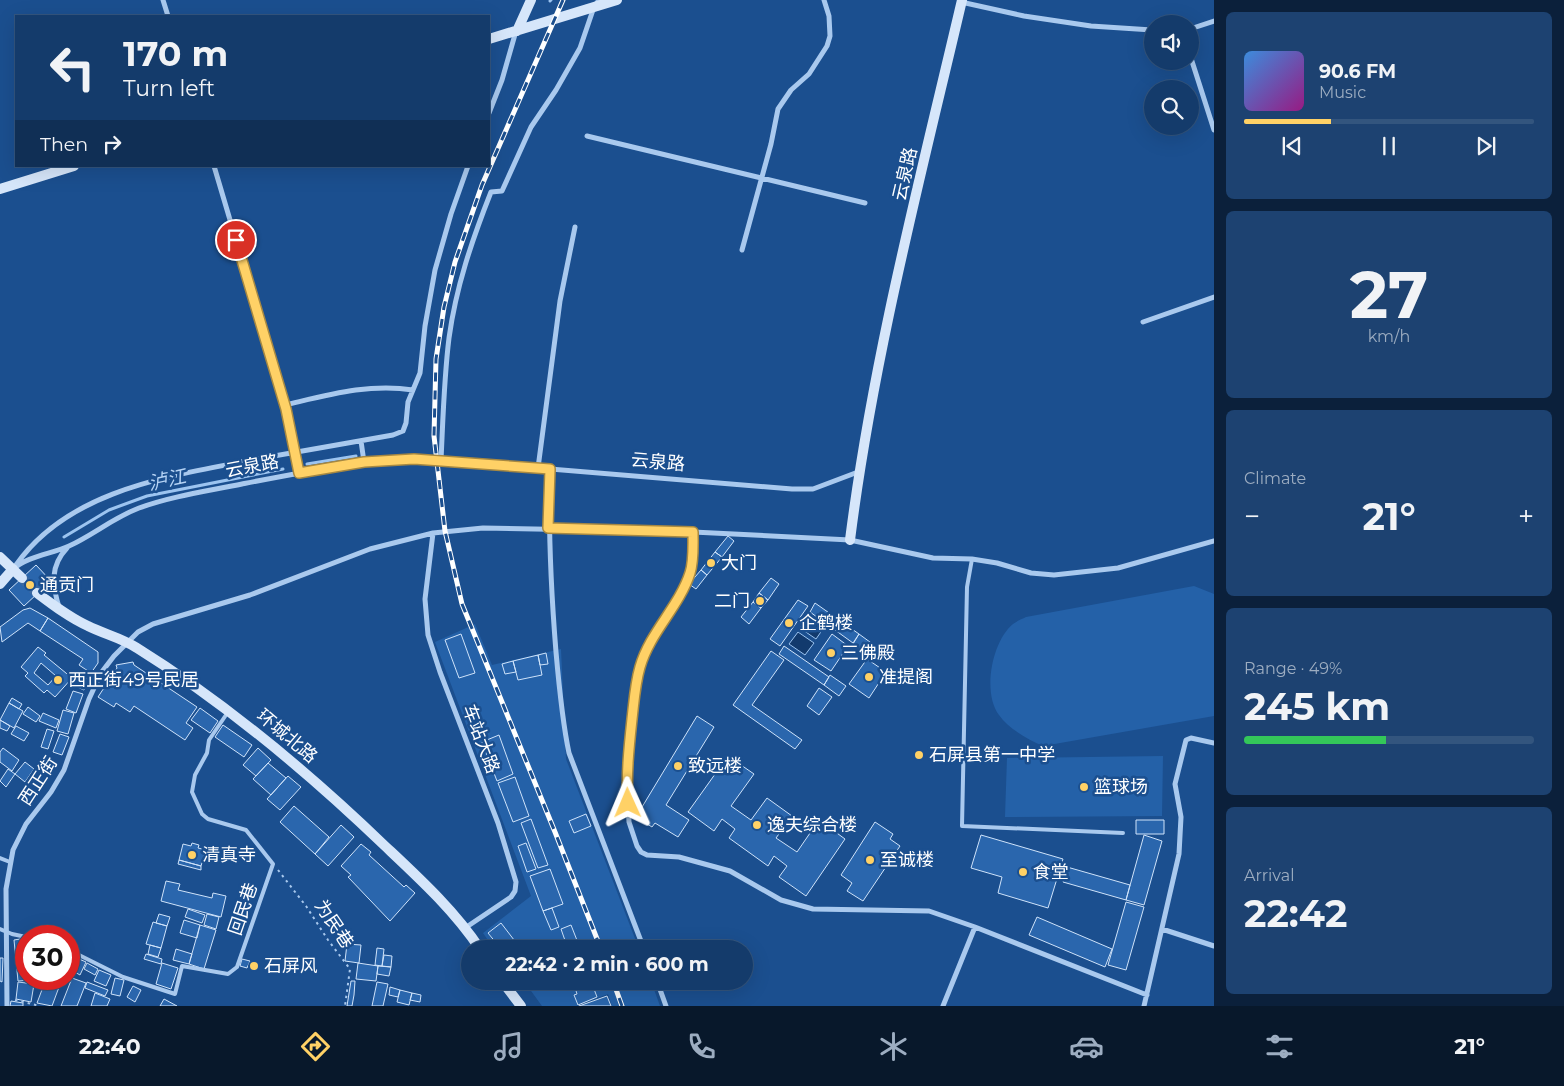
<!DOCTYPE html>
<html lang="en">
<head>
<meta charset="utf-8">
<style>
	body { margin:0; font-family:Montserrat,"Noto Sans SC",sans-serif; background:#1d4271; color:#f1f3f6; height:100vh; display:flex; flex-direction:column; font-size:19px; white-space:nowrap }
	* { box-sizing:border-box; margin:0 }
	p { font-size:16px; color:#9dadc1 }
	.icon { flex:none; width:28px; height:28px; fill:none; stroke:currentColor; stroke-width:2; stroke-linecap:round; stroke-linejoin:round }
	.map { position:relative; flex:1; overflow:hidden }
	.side { display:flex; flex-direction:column; gap:12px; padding:12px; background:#0b203b; width:350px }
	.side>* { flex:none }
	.guide { position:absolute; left:15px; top:15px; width:475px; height:152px; border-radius:0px; box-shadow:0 5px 20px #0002,0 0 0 1px #33557e; background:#143b6b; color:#f1f3f6; overflow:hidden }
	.controls { position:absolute; left:1144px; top:15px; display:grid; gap:10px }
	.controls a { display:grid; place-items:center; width:55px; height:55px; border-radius:50%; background:#143b6b; box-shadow:0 5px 20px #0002,0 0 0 1px #33557e; font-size:25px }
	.speed { position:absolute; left:15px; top:925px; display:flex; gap:10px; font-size:25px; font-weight:700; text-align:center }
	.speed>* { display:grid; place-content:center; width:65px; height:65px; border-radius:50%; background:#143b6b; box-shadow:0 5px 20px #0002,0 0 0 1px #33557e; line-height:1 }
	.speed .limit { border:8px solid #d22; background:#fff; color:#111 }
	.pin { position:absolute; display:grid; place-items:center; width:42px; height:42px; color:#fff; margin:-21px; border:2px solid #fff; border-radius:50%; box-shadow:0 1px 5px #0007 }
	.me { position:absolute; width:55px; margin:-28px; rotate:359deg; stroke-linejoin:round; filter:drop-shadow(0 0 4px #0008) }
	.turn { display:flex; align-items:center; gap:18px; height:105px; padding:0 25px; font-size:22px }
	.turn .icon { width:65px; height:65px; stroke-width:2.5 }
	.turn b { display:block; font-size:35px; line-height:42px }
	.then { display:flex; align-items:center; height:48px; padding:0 25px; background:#0003; gap:10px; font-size:19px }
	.big { font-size:38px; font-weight:700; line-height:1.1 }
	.side .tile { flex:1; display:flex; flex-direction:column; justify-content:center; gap:8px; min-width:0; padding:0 18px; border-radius:8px; background:#1d4271 }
	.side .dial { align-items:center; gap:0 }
	.dial b { font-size:65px; line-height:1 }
	.song { display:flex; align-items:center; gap:15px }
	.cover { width:60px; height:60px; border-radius:8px; background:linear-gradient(135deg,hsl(210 70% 55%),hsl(310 70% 35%)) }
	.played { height:5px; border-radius:2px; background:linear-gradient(90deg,#ffd166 30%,#33557e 30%) }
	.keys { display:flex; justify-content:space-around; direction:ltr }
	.heat { display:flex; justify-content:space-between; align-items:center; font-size:28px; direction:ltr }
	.charge { height:8px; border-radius:4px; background:linear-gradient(90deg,#34c759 49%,#33557e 0) }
	.trip { position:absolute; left:461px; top:940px; width:292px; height:50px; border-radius:25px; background:#143b6b; box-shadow:0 5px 20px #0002,0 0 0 1px #33557e; font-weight:700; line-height:50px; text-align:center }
	.tabs { display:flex; height:80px; justify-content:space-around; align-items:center; background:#08182b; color:#9dadc1 }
	.tabs .icon { width:35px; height:35px }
	.tabs .active { color:#ffd166 }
	.tabs b { font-size:22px; color:#f1f3f6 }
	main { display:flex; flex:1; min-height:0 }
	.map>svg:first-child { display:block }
</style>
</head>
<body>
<main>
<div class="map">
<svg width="1214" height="1006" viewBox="0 0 1214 1006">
	<rect width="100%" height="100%" fill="#1b4f8f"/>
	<path fill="#2461a8" d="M1194 586 1214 594V716L1043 746C1027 739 1009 729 999 715 982 693 992 641 1013 624 1017 621 1022 619 1026 617Z
		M475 624 492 665 561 649 566 759 639 949H494L483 933 531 896 435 642Z
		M1163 756 1162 816 1005 817 1007 758Z
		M522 981H651L660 1006H612L608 994 576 1006H542L526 984Z"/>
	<path fill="#123a6d" stroke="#9cc4f0" d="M809 615 825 626 816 639 800 628Z
		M798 632 814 643 805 655 789 644Z"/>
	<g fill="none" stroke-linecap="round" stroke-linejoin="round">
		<path stroke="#9cc4f0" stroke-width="3" d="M550 1 551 0
			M307 464 356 456
			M64 537 109 510 147 496 283 469"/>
	</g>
	<path fill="#2a66ad" stroke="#cfe3fa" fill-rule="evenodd" d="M728 536 734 541 722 557 715 552Z
		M715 552 722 557 707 575 701 570Z
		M36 565 51 581 24 606 9 590Z
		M701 570 707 575 696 589 689 584Z
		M771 578 779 584 768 600 759 593Z
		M759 593 768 600 761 608 753 602Z
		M798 600 808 606 780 646 770 639Z
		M753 602 761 608 749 624 741 617Z
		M815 603 859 634 853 643 810 612Z
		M30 608 48 618 40 631 28 623 2 642 0 627 23 610Z
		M48 618 98 652V663L91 673 79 665 83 659 40 631Z
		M461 634 475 673 459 678 445 640Z
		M832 634 848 646 831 671 814 660Z
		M859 634 874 645 868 654 853 644Z
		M784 646 829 677 824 685 779 654Z
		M38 647 46 653 44 655 72 678 55 697 47 690 44 693 25 676 28 673 21 667ZM41 663 56 676 48 685 34 673Z
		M771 651 784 660 752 705 802 740 795 749 733 705Z
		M546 653 548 664 540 665 538 655Z
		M538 655 542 675 518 680 513 661Z
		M867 659 886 672 869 698 849 684Z
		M513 661 516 672 505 674 502 664Z
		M133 662 134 665 197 707 186 723 193 728 185 740 134 706 130 712 116 703 114 707 98 697 117 668 116 665Z
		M80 675 90 680 84 690 75 686Z
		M830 675 846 686 839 696 824 685Z
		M819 688 832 697 819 715 807 706Z
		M73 691 83 694 76 713 66 709Z
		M12 698 22 704 19 709 9 703Z
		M9 703 23 711 14 728 0 720Z
		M28 707 40 716 36 722 23 714Z
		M200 708 218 721 210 733 191 720Z
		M63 710 74 713 68 734 57 731Z
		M43 713 59 720 56 728 39 721Z
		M697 716 714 727 666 805 689 820 678 837 655 823 652 827 636 817Z
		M0 720 10 726 7 731 0 728Z
		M223 725 252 745 244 757 215 737Z
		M16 726 29 733 24 741 11 734Z
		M47 729 54 731 48 749 41 747Z
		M60 734 69 737 62 755 53 752Z
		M499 735 513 774 497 781 482 742Z
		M3 748 19 760 12 771 0 762V752Z
		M258 748 271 760 256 776 243 765Z
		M728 756 754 774 731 806 751 820 767 798 792 816 776 838 797 852 819 820 845 839 806 896 779 877 787 866 774 856 768 866 729 838 735 829 722 819 714 831 688 812Z
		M25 762 34 769 25 782 15 774Z
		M268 763 286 778 271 795 253 779Z
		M8 769 15 774 6 787 0 781Z
		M288 776 301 787 280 810 267 799Z
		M515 777 529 816 513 822 498 783Z
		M294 806 329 837 315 854 280 822Z
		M586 814 591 826 574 833 569 821Z
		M531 819 548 865 538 868 521 823Z
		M1136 820H1164V834H1136Z
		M875 822 893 834 890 839 900 846 863 901 847 891 852 883 841 875Z
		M341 825 354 837 328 866 315 854Z
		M981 835 1063 859 1048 908 998 893 1002 877 971 868Z
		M1144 835 1162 841 1144 905 1126 900Z
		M192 843 199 845 198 848 206 850 201 866 179 860 183 844 191 846Z
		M526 843 536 869 527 872 518 846Z
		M361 844 371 852 369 855 404 887 406 885 415 893 390 921 348 877 351 875 341 866Z
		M179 860 201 866V870L178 864Z
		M1067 867 1130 885 1126 900 1063 882Z
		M550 869 563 904 543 911 530 876Z
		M166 881 180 884 178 890 212 898 213 893 226 896 221 917 161 901Z
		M1126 902 1144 907 1126 970 1108 965Z
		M552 908 559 927 551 930 543 911Z
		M188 909 205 915 202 923 185 917Z
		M159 914 170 917 167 926 156 923Z
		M207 914 219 917 216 929 204 925Z
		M1037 917 1112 949 1105 967 1029 935Z
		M184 920 200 925 197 938 180 933Z
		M153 922 167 926 161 948 146 944Z
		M501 923 521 949H501L488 933Z
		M200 925 216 930 204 969 189 964Z
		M571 925 580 948 578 949H568L561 929Z
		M26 938V979L32 980 18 981 14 940Z
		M347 944 361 945 359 963 345 961Z
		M150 945 161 948 158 957 148 954Z
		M377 948 384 949 382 966 375 965Z
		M176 949 192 954 189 964 173 960Z
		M146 954 162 959 161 964 144 959Z
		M384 955 392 956 391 967 382 966Z
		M70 956 77 961 69 973V959Z
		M0 958H3L2 982 0 981Z
		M79 959 86 962 80 975 73 971Z
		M242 959 250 961 247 968 240 966Z
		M87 963 98 969 95 975 84 969Z
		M162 963 178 968 171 989 156 984Z
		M358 963 378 966 376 981 356 979Z
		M378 966 391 967 389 976 377 974Z
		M99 970 111 975 106 986 94 981Z
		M72 978 86 983 77 1006H61Z
		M115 978 124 980 120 996 111 994Z
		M46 979H62L52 1006 37 1003Z
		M351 981H355L354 995 352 1006H347Z
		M573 981H591L597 997 578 1005 574 995 577 994Z
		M18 982 34 984 31 1002 16 999Z
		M87 982 108 990 105 996 85 988Z
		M377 982 388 984 383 1006H372Z
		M133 986 141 990 135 1002 127 997Z
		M390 987 400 990 398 997 389 995Z
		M400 990 412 993 409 1005 397 1002Z
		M95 993 110 999 107 1006H91Z
		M412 993 421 995 420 1002 410 1000Z
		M607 996 611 1006H579Z
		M164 999 177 1006H160Z
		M11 1001 23 1003V1006H10Z"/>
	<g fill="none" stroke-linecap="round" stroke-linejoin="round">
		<path stroke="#3d69a0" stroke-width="10" stroke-dasharray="10 5" stroke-linecap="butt" d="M22 578 37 593"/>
		<path stroke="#a9c9ee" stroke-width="2" stroke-dasharray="2.5 4" stroke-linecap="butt" d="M278 870 306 906 328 940 350 969 345 1006
			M15 1000 40 1006"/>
		<path stroke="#a9c9ee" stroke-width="4" d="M972 559 967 587 962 826 1123 833
			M0 858 10 862
			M0 929 12 934 26 937
			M69 950 123 977 175 994 182 966 228 974 237 967 273 864 246 830 208 819 202 814 192 792 195 775 207 753 209 740 228 712"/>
		<path stroke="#a9c9ee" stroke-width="5" d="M163 0 168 16
			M961 2 1024 16 1091 26 1152 30
			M1190 29 1214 21
			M1190 55 1214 130
			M489 113 502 80 516 31
			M587 136 865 203
			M214 166 285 405 299 473
			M742 250 771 144 778 109 791 90 809 74 827 46 830 36 829 16 824 0
			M1143 322 1214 297
			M285 405C328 395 369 383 413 390
			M361 441 364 462
			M441 460C443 419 444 378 449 338 456 287 472 240 491 192L502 191 531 127 556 90 580 48 594 7 599 0
			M538 468 560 301 575 227
			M550 469C548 530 551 590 556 652 559 686 562 720 569 753L644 949
			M693 532 691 571 684 588 662 621 647 649 640 666 635 692 627 784 629 822 637 846 641 852 647 855 679 857 730 871 781 900 813 909 929 911 975 927 1147 995
			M433 533 425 599 428 635 440 672 498 823 516 882 515 891 511 897 465 928
			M16 565C67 492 164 477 246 461 295 452 344 444 393 435L403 431 406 423 408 402 420 373 425 326 435 270 451 214 468 166
			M13 569C28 556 51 554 69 546 93 535 113 518 139 508 172 496 208 491 242 484 308 471 373 458 441 460L792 489H813L858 472
			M59 607C52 585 50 566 67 548
			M1162 929 1214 946
			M657 981 666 1006
			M7 1006 6 889 13 850 26 824 51 792 64 770 89 699 101 673 114 656 138 632 153 624 250 595 370 549 433 533 483 528 693 532 850 540 933 558 972 559 997 563 1031 573 1054 575 1118 568 1214 541
			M943 1006 975 927
			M1144 1006 1179 854 1181 817 1175 784 1186 740 1191 738 1214 743"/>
		<path stroke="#d6e6fa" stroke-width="10" d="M517 31 531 0
			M489 39 617 0
			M0 189 74 166
			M850 540C873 358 920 179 962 0
			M0 557 22 578
			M0 584 13 569
			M37 593C53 605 70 618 88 626 104 634 122 638 137 648 227 704 308 772 385 846 419 878 454 910 480 949
			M502 981 521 1006"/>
		<defs>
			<path id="rail" d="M563 0 482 185 455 262 444 307 436 359 434 436 445 531 462 604 555 832 601 949
				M613 981 622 1006"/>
		</defs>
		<use href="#rail" stroke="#fff" stroke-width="5"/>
		<use href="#rail" stroke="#1b4f8f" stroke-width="3" stroke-dasharray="9" stroke-linecap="butt"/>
	</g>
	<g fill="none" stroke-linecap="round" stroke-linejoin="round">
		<defs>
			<path id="route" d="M236 240 286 409 299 473 364 462 414 459 550 469 548 528 693 532C693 545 694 561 690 573 679 607 650 632 640 667 635 684 634 702 632 719 629 747 626 775 628 803"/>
		</defs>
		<use href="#route" stroke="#a68842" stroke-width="12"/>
		<use href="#route" stroke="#ffd166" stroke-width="9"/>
	</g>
	<g fill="#ffd166" stroke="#1b4f8f" stroke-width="2">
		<circle cx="711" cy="563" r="5"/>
		<circle cx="30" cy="585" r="5"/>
		<circle cx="760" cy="601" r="5"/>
		<circle cx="789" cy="623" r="5"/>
		<circle cx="831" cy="653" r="5"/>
		<circle cx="869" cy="677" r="5"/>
		<circle cx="58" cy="680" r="5"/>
		<circle cx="919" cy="755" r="5"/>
		<circle cx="678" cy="766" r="5"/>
		<circle cx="1084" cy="787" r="5"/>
		<circle cx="757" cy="825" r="5"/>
		<circle cx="192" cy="855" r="5"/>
		<circle cx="870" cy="860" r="5"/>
		<circle cx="1023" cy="872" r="5"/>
		<circle cx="254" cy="966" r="5"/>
	</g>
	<g text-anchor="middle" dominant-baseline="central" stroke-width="5" stroke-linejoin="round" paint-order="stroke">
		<g font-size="18" fill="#fff" stroke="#1b4f8f">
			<text transform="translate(905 174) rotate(-77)">云泉路</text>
			<text transform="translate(658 462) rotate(5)">云泉路</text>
			<text transform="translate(252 466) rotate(-11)">云泉路</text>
			<text transform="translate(287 736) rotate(40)">环城北路</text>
			<text transform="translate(481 739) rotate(69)">车站大路</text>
			<text transform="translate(38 781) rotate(-57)">西正街</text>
			<text transform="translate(243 909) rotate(-71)">回民巷</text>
			<text transform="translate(334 924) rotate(56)">为民巷</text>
		</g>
		<g font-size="18" fill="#fff" stroke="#1b4f8f" text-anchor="start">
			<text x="721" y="563">大门</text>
			<text x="40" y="585">通贡门</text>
			<text x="750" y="601" text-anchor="end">二门</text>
			<text x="799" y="623">企鹤楼</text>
			<text x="841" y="653">三佛殿</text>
			<text x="879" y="677">准提阁</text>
			<text x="68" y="680">西正街49号民居</text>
			<text x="929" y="755">石屏县第一中学</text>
			<text x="688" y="766">致远楼</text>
			<text x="1094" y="787">篮球场</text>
			<text x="767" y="825">逸夫综合楼</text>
			<text x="202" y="855">清真寺</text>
			<text x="880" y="860">至诚楼</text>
			<text x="1033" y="872">食堂</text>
			<text x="264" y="966">石屏风</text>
		</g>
		<g font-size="19" font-style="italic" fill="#b5d3f5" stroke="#1b4f8f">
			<text transform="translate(167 480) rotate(-12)">泸江</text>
		</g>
	</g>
</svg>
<div class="controls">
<a><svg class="icon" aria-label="sound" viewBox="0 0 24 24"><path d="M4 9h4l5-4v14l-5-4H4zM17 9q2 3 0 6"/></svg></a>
<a><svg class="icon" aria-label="search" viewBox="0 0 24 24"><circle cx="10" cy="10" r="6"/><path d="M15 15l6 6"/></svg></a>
</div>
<div class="speed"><div class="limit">30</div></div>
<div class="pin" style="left:236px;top:240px;background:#d93025"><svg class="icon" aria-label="arrive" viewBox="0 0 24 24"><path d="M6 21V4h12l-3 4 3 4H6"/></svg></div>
<svg class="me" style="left:628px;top:803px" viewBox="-20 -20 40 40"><path d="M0-17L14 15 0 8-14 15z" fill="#ffd166" stroke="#fff" stroke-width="4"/></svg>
<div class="trip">22:42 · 2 min · 600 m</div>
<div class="guide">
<div class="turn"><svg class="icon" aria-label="left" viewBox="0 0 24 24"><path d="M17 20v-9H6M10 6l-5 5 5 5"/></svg><div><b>170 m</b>Turn left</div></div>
<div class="then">Then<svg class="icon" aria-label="right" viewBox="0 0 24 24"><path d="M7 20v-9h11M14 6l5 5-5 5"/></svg></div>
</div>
</div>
<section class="side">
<div class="tile">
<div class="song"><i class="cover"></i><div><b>90.6 FM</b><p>Music</p></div></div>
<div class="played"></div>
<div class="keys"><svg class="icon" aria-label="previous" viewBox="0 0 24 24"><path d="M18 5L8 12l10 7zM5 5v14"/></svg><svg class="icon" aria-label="pause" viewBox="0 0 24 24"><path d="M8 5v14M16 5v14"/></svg><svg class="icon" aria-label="next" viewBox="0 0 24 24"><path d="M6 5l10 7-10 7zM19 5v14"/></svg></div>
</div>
<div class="tile dial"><b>27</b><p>km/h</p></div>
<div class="tile"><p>Climate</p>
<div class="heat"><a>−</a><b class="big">21°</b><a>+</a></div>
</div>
<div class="tile"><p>Range · 49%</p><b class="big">245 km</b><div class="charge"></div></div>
<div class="tile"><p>Arrival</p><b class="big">22:42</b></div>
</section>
</main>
<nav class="tabs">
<b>22:40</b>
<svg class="icon active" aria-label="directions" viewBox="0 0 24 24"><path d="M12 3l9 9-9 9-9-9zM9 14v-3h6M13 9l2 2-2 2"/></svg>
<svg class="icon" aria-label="music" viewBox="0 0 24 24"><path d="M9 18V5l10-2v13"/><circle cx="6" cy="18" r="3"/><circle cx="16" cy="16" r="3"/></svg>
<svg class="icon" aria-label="phone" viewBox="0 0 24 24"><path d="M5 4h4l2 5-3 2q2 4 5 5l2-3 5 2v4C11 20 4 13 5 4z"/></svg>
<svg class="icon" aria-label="climate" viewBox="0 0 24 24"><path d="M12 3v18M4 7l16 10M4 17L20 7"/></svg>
<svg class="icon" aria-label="car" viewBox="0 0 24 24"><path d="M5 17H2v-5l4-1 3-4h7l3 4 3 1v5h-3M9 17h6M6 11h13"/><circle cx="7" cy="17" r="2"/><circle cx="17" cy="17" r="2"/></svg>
<svg class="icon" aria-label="filters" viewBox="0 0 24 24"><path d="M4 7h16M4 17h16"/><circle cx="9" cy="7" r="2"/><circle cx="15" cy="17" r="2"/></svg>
<b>21°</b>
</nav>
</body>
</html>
